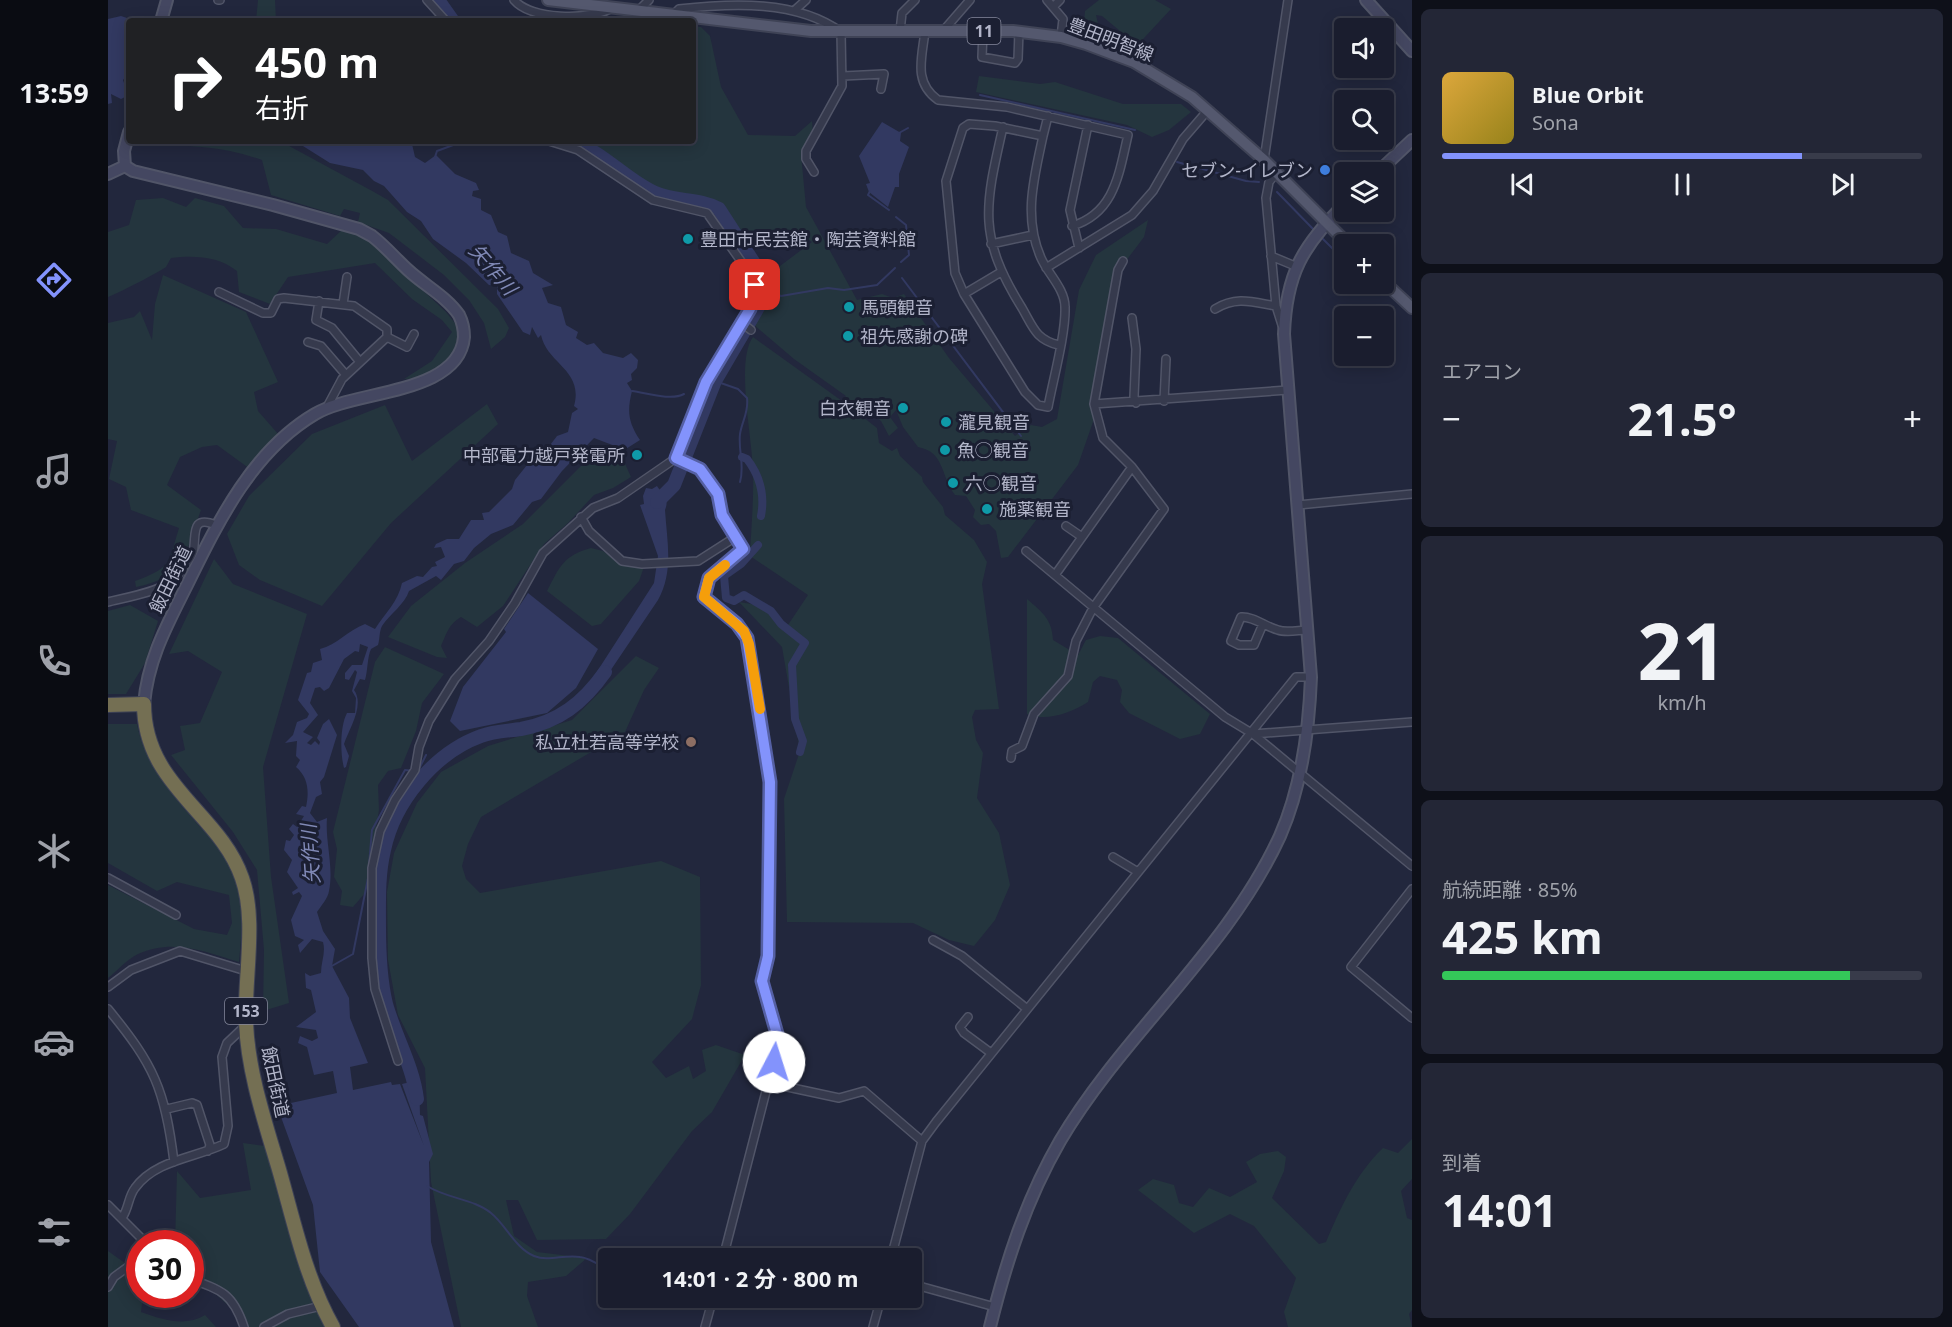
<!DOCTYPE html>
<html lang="ja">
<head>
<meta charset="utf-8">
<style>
	body { margin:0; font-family:"Noto Sans","Noto Sans JP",sans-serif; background:#232636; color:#f1f3f6; height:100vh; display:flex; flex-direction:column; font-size:22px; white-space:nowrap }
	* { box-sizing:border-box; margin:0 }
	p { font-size:20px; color:#9fa2aa }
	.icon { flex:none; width:33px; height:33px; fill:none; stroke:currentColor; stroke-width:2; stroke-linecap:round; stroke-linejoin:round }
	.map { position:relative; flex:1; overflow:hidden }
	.panel { display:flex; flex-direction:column; gap:9px; padding:9px; background:#0e1019; width:540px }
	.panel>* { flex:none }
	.banner { position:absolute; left:18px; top:18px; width:570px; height:126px; border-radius:6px; box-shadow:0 3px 15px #0003,0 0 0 2px #383b4a; background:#202124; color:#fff; overflow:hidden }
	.buttons { position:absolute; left:1226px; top:18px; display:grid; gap:12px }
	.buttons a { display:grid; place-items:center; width:60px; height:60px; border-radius:6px; background:#1a1d2e; box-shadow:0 3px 15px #0003,0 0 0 2px #383b4a; font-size:30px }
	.speed { position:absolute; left:18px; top:1230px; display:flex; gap:12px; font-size:30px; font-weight:700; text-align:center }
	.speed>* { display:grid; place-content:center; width:78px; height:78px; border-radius:50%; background:#1a1d2e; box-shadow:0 3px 15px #0003,0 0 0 2px #383b4a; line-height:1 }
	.speed .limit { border:9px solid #d22; background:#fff; color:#111 }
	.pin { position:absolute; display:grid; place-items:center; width:51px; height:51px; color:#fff; margin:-26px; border-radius:12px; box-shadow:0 3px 9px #0006 }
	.me { position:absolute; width:66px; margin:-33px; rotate:5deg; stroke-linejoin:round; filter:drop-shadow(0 0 4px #0008) }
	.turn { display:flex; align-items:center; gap:21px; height:126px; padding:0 30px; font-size:27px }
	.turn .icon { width:78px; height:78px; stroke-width:2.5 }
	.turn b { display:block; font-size:42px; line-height:51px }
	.big { font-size:45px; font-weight:700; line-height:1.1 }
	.panel .widget { flex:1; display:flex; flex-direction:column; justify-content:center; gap:9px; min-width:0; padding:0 21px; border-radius:9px; background:#232636 }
	.panel .dial { align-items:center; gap:0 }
	.dial b { font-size:78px; line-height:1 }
	.song { display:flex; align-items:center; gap:18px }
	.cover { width:72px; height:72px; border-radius:9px; background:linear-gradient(135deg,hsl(40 70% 55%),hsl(50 70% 35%)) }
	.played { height:6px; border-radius:3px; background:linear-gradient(90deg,#8393fc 75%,#383b4a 75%) }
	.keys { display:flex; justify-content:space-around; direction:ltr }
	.heat { display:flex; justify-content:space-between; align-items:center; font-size:33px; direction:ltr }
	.charge { height:9px; border-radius:4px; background:linear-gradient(90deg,#34c759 85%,#383b4a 0) }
	.trip { position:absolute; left:490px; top:1248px; width:324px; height:60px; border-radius:6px; background:#1a1d2e; box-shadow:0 3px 15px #0003,0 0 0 2px #383b4a; font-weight:700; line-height:60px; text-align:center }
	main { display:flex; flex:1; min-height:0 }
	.tab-bar { display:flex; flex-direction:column; width:108px; justify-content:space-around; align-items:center; background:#0a0c12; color:#9fa2aa }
	.tab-bar .icon { width:42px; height:42px }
	.tab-bar .current { color:#8393fc }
	.tab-bar b { font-size:27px; color:#f1f3f6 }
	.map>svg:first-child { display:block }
</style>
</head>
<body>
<main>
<nav class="tab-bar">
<b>13:59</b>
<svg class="icon current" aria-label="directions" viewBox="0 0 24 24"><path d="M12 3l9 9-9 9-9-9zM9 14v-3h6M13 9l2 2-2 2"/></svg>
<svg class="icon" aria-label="music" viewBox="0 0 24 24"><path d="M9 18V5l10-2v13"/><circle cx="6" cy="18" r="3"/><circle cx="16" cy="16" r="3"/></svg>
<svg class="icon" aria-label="phone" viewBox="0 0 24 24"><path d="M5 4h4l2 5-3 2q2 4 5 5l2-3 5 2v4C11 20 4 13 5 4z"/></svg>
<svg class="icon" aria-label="climate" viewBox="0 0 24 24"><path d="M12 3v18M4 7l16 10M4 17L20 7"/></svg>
<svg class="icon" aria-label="car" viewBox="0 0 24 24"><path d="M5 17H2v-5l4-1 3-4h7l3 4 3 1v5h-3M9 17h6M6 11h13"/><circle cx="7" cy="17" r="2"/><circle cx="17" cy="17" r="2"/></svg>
<svg class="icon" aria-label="filters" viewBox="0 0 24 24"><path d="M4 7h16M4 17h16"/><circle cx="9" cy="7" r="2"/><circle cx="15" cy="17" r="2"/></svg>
</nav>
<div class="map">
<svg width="1304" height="1327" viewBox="0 0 1304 1327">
	<rect width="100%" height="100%" fill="#22273d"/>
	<path fill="#24353e" d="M150 0H167L168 21H148Z
		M991 0H1047L1063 9 1023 52 1020 49 1024 41 994 16 988 15 991 28 985 31 976 23 977 11Z
		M585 26 593 27 602 36 613 87 640 135 687 136 704 121 705 135 693 154 698 207 749 300 774 294 785 298 796 294 841 358 907 436 923 425 934 427 949 419 971 290 988 255 1040 220 1036 237 1008 274 988 373 985 422 970 465 900 557 893 558 888 531 881 524 873 525 865 517 867 510 858 496 847 495C832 475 837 452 810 447L795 427 788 410 782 417 790 428 781 436 773 421 751 405 746 410 769 428 771 443 784 451 789 448 792 456 814 477 815 482 835 507 837 515 866 540 879 562 874 584 891 709 867 710 864 717 868 740 875 753 869 798 891 833 902 885 887 920 866 946 841 940 805 923 679 922 676 799 692 751 674 647 631 602 656 606 680 625 700 595 642 556C643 528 646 500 645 473 645 441 627 361 645 337L734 401 738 396 686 359 645 324 660 298V275L704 242 686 229 640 243C632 231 622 210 608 203 592 195 571 196 554 190 522 179 502 150 469 141H585Z
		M871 76 932 84 947 82 1015 104H1073L1083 112 1061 130 1044 137 1019 125 868 92Z
		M39 141H172L266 192 280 200 390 309 401 328 397 337 383 349 376 323 361 300 336 275 281 233 250 222 252 213 236 209 232 216 163 195 154 160C116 146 78 145 38 145Z
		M55 198 78 207 87 198 116 206 135 228 168 229 219 244 234 230 258 237 338 312 351 328C347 362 331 378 296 379L324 361 344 332 334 320 304 299 267 263 180 277 162 304 131 292 129 271C111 256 85 255 63 258 61 261 60 264 58 267 55 270 5 296 0 297V232L21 225 28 200Z
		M55 275 138 312 170 382 146 392 150 411 171 435 142 469 109 445 94 447 72 457 59 485 93 510C77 553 79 577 28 587L27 581C63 568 60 564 71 528L23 510 18 487 1 479 9 441 0 439V323L26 317 32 311 44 340 47 304Z
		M379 404 390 424 283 523 214 606 152 580 131 565 119 534 141 496 204 434 277 405 304 461Z
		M483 456 514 457 523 477 505 488 486 495 460 523 436 544 395 606 369 627 353 617C340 625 339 633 333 646L339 658 329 657 280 637 303 606 357 563 415 524Z
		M483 548 495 551 508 560 536 567 531 581 493 624 484 626 439 591C452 566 455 556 483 548Z
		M106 559 125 584 199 614 155 767 163 877 181 1003 155 1011 156 950 149 870 125 832 63 755 77 750 72 726 92 723 114 672 80 651 61 654Z
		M919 599C934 612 944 619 945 640L970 655 978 640 992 636 1010 638 1102 714 1092 734 1072 739 1021 713 1012 702 1014 690 1009 680 992 676 985 682 980 702C963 713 938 722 919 714Z
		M22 605 50 621 37 663 18 694H0V611Z
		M277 647 336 674 314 703 308 731 293 768 280 771 270 785 271 810 257 893 245 907 232 905 234 891 226 877 229 849 225 832 267 662Z
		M528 656 551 668 536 690 517 732 373 817 360 844 354 866 358 879 372 893 553 861 592 877 593 985 584 1019 544 1062 558 1078 581 1066 585 1079 598 1071 594 1050 608 1045 637 1055 604 1112 584 1131 522 1214 498 1239 429 1240 410 1200H398L406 1236 429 1252 479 1258 458 1276 420 1282 419 1296 430 1327H353L323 1182 317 1068 290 1015 280 960 279 892 286 853 309 803 333 772 380 746 464 720Z
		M0 724H29C36 762 62 792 87 821 103 840 123 854 130 879 138 905 133 936 131 962 98 952 65 938 30 954 19 959 9 971 0 978V885L86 929 119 935 124 923 121 895 69 882 49 891 0 863Z
		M1304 1139V1179L1293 1191 1299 1218 1304 1220V1310L1301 1314 1304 1327H1180L1176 1312 1188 1278 1146 1226 1122 1214 1086 1233 1030 1190 1045 1179 1066 1185 1071 1203 1085 1207 1101 1188 1122 1197 1149 1182 1138 1162 1152 1154 1170 1151 1178 1157 1176 1171 1164 1198 1211 1244 1218 1242C1233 1207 1247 1175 1275 1148L1290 1153Z
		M135 1143 157 1146 225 1327H137L125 1310 83 1271 82 1244H67L69 1171 92 1198 143 1190Z
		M0 1251 31 1273 32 1294 35 1295 33 1312C55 1320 78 1327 97 1315L108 1327H0Z"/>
	<path fill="#323961" d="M13 16 28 21H21V73L15 80 17 86 21 88V95L13 99 3 94 4 103 0 104V19Z
		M774 122 793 133 792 141 801 147 791 174V187H787L780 207 761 192 758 184 762 183 751 156Z
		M187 141H288L304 144 307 157 317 163 328 155 347 174 368 183 371 190 365 191 364 196 373 199V210L383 215 390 232 399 236 403 253 421 261 425 273 445 285 434 288 440 303 453 307 458 325 470 332 468 338 479 345 486 343 495 353 515 358 523 353 530 360 529 368 523 374 524 380 519 383 524 391C519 411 520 422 532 440L513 452 507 446 486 438 454 471 433 499 424 502 405 525 383 534 366 548 356 561 346 564 333 580 328 576 301 591C297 604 282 614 274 626 271 632 272 639 270 645L263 649C259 658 260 670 257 680L252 679 246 690C257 705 241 729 236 744L241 756 238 767 236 768C232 753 232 726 239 713H247L248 698 244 691 249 672 247 670 241 680 237 679V673L244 665H254L260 647 252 644 251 652 247 651 236 659 221 688 216 691 212 687 207 688 202 703 210 715 195 732 205 737 199 743 203 745 207 741 211 745 212 742 209 738 215 724 221 719 229 735 216 777 212 782 214 794 208 797 202 813 209 822 219 818C217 842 226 866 221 891 220 898 213 906 209 912L215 931 227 949 224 966 241 998 242 1018 260 1063 242 1067 245 1090 283 1082 284 1085 292 1084 316 1146 294 1084 311 1080 312 1115 315 1116 325 1154 321 1162 323 1242 346 1327H251L212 1272 205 1205 169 1106 229 1093 225 1071 206 1075 199 1047 190 1043 192 1036 204 1041 210 1038 208 1030 188 1027 208 1012 203 990 198 988 197 973 202 976 213 973C213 962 218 953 215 942L204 939 192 953 190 945 196 940 187 936 183 920 194 896 191 892 185 895 184 892 190 888 179 872 184 860 176 850 178 840 182 841 186 835 181 829 185 824 189 827 196 816 188 814 194 806 198 807C201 793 201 778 188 767L192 760 188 756 189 741 177 743 185 735 189 722 199 718 201 714 190 700 199 673 203 672 205 663 214 660 212 649C229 645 240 630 257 624L267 629C277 613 290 602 294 583L309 576 315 577 324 567 329 566 327 562 337 557 333 547 326 548 328 544 339 539H351L363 520H376L374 513 381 512 404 489 407 480 423 460 436 453 449 436 460 432 464 413 470 409 466 406C476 370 439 364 433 335L430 338 424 327 422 335 415 332 389 294V286L381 285 358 263 325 239 313 221 299 212 276 186 266 181 255 170 222 163Z
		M549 486C554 494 562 498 557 510 559 542 566 571 550 600L490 689 481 684 546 583 550 556 532 505 536 504 535 496 538 488 544 489Z
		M420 593 490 649 468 688 439 713 352 731 342 721 355 687 398 632 396 629Z"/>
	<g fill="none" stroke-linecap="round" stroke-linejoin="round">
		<path stroke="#323961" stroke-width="2" d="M872 95 1027 130
			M791 133 800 128
			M327 157 329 151 356 141
			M1069 162 1138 181 1151 182
			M762 191 760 195 781 210
			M1169 192 1208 232
			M788 217 798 225 801 255 793 262
			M1212 236 1235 259
			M794 278 913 436
			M657 290 673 296 720 288 736 290 769 285 787 268
			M607 381 630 389 639 398C641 412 634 421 632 434 630 451 637 465 632 482
			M524 391C539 393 563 401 576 394
			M310 771 318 755
			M261 865 264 830 297 770 305 771
			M222 967 245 954 261 873
			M319 1186C340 1199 366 1199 383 1213 398 1225 407 1248 426 1256 441 1262 456 1254 472 1257 483 1258 492 1266 501 1271
			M571 1258 613 1251"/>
		<path stroke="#323961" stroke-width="8" d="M634 457 639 459C652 476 657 495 653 516
			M650 545 633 564 616 576 618 598 626 601 636 595 663 611 673 624 697 643 684 665 687 719 695 741 692 752"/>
		<path stroke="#323961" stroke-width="14" d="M330 0 345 21
			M462 141C495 151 516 179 547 193 567 202 591 198 611 209L653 274 656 297 607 381 566 485 549 502
			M309 1099C305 1066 287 1036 278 1004 272 979 271 953 271 927 271 901 270 875 276 850 286 802 326 753 373 736 386 731 399 731 413 729 451 722 475 703 497 672"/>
		<defs>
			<path id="street" d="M110 0H112
				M319 0 338 21
				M406 0C423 20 481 20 502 9
				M939 0 955 19 953 37
				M946 6 952 0
				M688 9 698 0
				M531 10 541 0
				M566 14 571 9C624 3 689 0 733 32L734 86 698 151V159L706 172
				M792 31 794 13 807 0
				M817 31C814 58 805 82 830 100L899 107 1020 135C1011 173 1007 213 964 226
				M835 31 862 0
				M875 31 874 57 907 63 910 59 911 31
				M735 76 776 74 773 89
				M861 124 887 126 935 136C926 178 915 217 933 258 940 274 957 289 957 307 958 333 945 380 940 407L930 405 917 392 856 294 847 273 838 181 855 128Z
				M895 127C877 206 869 236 914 308 925 327 928 340 951 345
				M935 136 940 116
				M1156 160 1180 0
				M1168 173 1161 182 1158 198 1168 306 1174 325
				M883 244 925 235
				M971 248 962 210 980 125
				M1163 256 1187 266
				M938 268 1024 215 1045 191 1075 139 1100 110
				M111 292 155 313H163L170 299 176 298 246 306 279 329V337L234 379 218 409
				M856 294 893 272
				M211 301 208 320 224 328 252 362
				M235 304 239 277
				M1107 309C1129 296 1144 302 1168 306
				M1024 318 1028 349 1026 397 1028 403
				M634 323 643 330
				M279 337 299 347 306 334
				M200 342 213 346 238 375
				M1056 401 1058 359
				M986 404 1180 390
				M568 458 592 469 610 494 614 515 635 549 601 578 596 597 629 624 641 644 662 782 660 956 654 981 671 1041 615 1258
				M1190 505 1304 494
				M473 517 481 531 514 561 534 564 590 561 629 536
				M958 526 974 537
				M918 551 1117 717 1145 734 1304 722
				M947 575 1024 467
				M0 602C16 598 56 591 66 579 72 572 82 561 85 552 89 537 81 514 108 525
				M1155 624 1146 645H1131L1123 641 1133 617C1145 616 1158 627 1170 630 1178 633 1191 630 1200 630
				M1145 734 1304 866
				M903 758 904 751 914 746 926 714 960 676 968 641 985 608 1056 509 1024 467 995 438 986 404 1010 270 1015 261
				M1005 857 1030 872
				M0 878 68 915
				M1304 889 1243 967 1304 1018
				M825 940 854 956 919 1009
				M0 987 23 970 72 951 138 971
				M0 1009C46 1065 57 1089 66 1162
				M860 1017 852 1027 856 1033 883 1053
				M290 1061 267 989 264 958V868L272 831 287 800 307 770 311 747 321 721 347 679 381 641 407 603 435 553 485 508 510 498 568 458 598 382 634 323 648 292 642 274 599 213 545 200 470 150 441 141
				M661 1083 731 1098 756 1091 814 1141
				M59 1109 84 1103 89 1105 102 1145 100 1151
				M0 1205 39 1244
				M14 1218C21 1208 20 1197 27 1188 47 1160 87 1158 116 1144L120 1126 114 1057 119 1043 137 1026
				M783 1258 814 1141 828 1122 1188 677H1203
				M82 1279C114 1290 125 1294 136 1327
				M804 1284 887 1307
				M0 1287 6 1277 32 1258
				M156 1327 180 1314 213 1306
				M597 1327 605 1298
				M765 1327 773 1298"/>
			<path id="secondary" d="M1258 0 1304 51
				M53 21 59 0
				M17 166 25 171 165 205 251 229 264 236C277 246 288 259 300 270 316 285 339 297 351 315 354 321 356 330 356 337 351 395 246 390 207 414 144 451 110 522 79 585 59 625 40 659 36 704
				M17 166 16 151 21 132
				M1270 172 1304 140
				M0 174 17 166
				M882 1327C898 1262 918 1200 952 1141 1015 1034 1120 950 1172 836 1194 786 1201 731 1203 677L1176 334C1178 275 1194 246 1236 205"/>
			<path id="primary" d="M440 0 703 31H905L953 37 978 44 1026 62 1084 97 1156 160 1240 244
				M1275 281 1304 308"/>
			<path id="highway" d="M0 705 36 704C36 786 112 813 134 878 149 920 136 978 138 1023 140 1073 158 1125 172 1173 187 1226 198 1279 225 1327"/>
		</defs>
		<use href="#street" stroke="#515568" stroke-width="10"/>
		<use href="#secondary" stroke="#515568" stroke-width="14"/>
		<use href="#primary" stroke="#3f4356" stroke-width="14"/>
		<use href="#highway" stroke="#3e4255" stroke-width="16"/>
		<use href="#street" stroke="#363a4d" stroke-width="7"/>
		<use href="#secondary" stroke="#444761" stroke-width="10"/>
		<use href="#primary" stroke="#54586e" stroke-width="10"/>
		<use href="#highway" stroke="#746f53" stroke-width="14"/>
	</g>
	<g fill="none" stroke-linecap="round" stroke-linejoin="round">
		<defs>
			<path id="route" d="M647 285 642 309 598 382 568 458 592 469 610 494 614 515 635 549 601 578 596 597 629 624 639 638 662 782 660 956 654 981 671 1041 666 1062"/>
		</defs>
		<use href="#route" stroke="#5560a4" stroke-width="15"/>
		<use href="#route" stroke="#8393fc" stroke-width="10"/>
		<path stroke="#f59e0b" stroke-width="10" d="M617 565 601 578 596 597 636 631 641 644 652 709"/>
	</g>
	<circle fill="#3f7fe0" stroke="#1b1f32" stroke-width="2" cx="1217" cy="170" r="6"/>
	<g fill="#0f9aa8" stroke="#1b1f32" stroke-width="2">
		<circle cx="580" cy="239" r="6"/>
		<circle cx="741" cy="307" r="6"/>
		<circle cx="740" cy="336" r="6"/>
		<circle cx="795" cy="408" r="6"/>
		<circle cx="838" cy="422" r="6"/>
		<circle cx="837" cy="450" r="6"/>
		<circle cx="529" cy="455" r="6"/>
		<circle cx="845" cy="483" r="6"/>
		<circle cx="879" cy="509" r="6"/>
	</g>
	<circle fill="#8d6e63" stroke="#1b1f32" stroke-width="2" cx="583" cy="742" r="6"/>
	<g text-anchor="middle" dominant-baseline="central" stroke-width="6" stroke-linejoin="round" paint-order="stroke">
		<g fill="#1b1f32" stroke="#85889c" stroke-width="1.5">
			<rect x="859.5" y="18" width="33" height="26" rx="4.5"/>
			<rect x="117" y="998" width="42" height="26" rx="4.5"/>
		</g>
		<g font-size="16" font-weight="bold" fill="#b2b5c9">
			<text x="876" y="31">11</text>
			<text x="138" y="1011">153</text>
		</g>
		<g font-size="18" fill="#b2b5c9" stroke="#1b1f32">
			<text transform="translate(1003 39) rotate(21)">豊田明智線</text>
			<text transform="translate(62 579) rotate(-64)">飯田街道</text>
			<text transform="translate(168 1082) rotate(78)">飯田街道</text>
		</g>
		<g font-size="18" fill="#b2b5c9" stroke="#1b1f32" text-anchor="start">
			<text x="1205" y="170" text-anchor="end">セブン-イレブン</text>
			<text x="592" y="239">豊田市民芸館・陶芸資料館</text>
			<text x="753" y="307">馬頭観音</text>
			<text x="752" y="336">祖先感謝の碑</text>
			<text x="783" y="408" text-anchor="end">白衣観音</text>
			<text x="850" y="422">瀧見観音</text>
			<text x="849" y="450">魚◯観音</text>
			<text x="517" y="455" text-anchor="end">中部電力越戸発電所</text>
			<text x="857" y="483">六◯観音</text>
			<text x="891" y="509">施薬観音</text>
			<text x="571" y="742" text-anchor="end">私立杜若高等学校</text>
		</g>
		<g font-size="20" font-style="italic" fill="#8089b6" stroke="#1b1f32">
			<text transform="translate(385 269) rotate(49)">矢作川</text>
			<text transform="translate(202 854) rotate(-94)">矢作川</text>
		</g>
	</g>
</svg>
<div class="buttons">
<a><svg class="icon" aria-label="sound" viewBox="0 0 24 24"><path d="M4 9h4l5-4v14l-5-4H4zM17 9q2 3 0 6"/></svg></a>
<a><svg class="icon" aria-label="search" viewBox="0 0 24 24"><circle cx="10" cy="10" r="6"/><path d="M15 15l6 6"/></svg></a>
<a><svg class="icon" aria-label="layers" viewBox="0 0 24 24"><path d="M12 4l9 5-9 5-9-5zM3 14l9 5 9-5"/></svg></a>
<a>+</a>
<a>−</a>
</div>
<div class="speed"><div class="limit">30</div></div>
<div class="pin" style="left:647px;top:285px;background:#d93025"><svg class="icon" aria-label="arrive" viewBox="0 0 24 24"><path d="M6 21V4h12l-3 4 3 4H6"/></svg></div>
<svg class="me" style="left:666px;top:1062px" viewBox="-20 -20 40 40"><circle r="19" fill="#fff"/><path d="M0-13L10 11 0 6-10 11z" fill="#8393fc"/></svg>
<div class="trip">14:01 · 2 分 · 800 m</div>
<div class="banner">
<div class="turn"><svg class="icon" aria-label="right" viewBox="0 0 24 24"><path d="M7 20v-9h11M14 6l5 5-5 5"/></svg><div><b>450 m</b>右折</div></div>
</div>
</div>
<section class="panel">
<div class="widget">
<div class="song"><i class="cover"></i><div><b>Blue Orbit</b><p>Sona</p></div></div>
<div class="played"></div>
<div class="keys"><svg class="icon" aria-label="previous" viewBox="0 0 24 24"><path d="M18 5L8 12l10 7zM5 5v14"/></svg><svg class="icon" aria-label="pause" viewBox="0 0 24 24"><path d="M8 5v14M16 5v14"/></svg><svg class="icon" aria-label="next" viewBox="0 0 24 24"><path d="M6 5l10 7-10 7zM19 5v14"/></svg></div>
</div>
<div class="widget"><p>エアコン</p>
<div class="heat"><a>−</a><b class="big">21.5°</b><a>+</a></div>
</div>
<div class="widget dial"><b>21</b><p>km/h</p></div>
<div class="widget"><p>航続距離 · 85%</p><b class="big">425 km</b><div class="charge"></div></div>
<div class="widget"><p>到着</p><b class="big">14:01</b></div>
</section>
</main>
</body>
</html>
